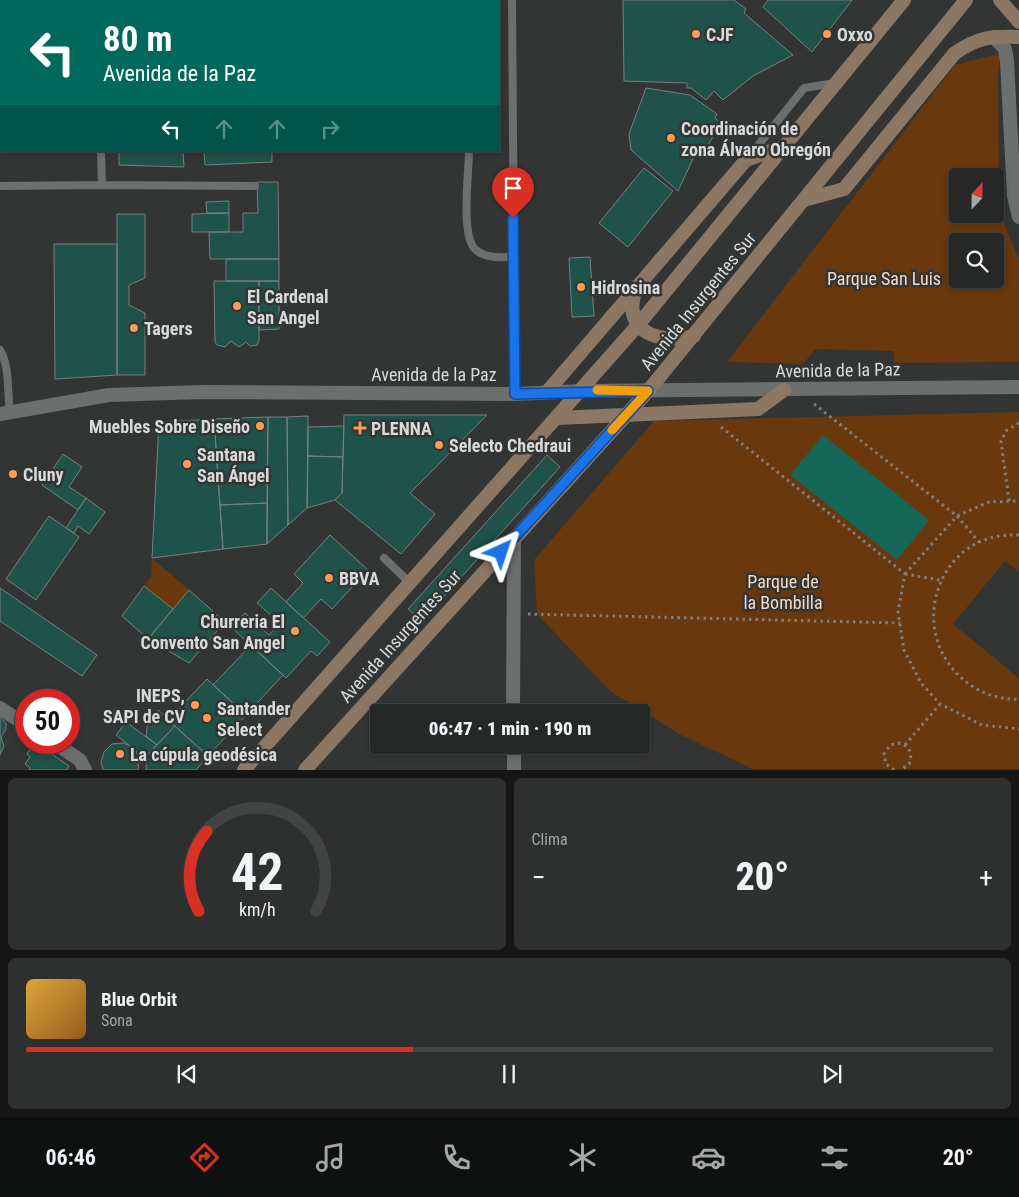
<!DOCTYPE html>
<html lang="es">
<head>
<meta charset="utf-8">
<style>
	body { margin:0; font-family:"Roboto Condensed",sans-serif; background:#2e302f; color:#f1f3f6; height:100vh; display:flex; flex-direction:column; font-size:19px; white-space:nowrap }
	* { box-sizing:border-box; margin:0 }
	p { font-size:16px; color:#a4a6a7 }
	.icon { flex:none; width:28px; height:28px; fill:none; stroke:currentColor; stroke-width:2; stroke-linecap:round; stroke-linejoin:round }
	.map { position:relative; height:770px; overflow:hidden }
	.panel { display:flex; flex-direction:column; gap:8px; padding:8px; background:#151615; flex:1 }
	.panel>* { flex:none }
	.top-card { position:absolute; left:0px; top:0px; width:500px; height:152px; box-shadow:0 2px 8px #0003,0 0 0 1px #424444; background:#00695c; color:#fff; overflow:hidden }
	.needle { width:32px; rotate:22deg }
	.fabs { position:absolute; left:949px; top:168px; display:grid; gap:10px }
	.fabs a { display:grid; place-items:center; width:55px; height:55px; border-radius:5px; background:#262827; box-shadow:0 2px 8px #0003,0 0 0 1px #424444; font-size:25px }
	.speed { position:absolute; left:15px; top:689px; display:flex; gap:10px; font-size:25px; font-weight:700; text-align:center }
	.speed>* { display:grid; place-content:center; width:65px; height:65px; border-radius:50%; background:#262827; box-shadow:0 2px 8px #0003,0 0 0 1px #424444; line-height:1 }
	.speed .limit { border:8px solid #d22; background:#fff; color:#111 }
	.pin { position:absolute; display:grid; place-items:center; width:42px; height:42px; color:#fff; margin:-51px -21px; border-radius:50% 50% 50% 0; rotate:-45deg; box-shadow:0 0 5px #0007 }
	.pin .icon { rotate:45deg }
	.me { position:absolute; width:55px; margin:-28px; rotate:42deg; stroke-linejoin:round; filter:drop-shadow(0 0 4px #0008) }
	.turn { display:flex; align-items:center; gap:18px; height:105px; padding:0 20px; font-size:22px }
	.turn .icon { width:65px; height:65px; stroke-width:2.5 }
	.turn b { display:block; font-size:35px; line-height:42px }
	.lanes { display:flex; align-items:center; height:48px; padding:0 20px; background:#0003; justify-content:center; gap:25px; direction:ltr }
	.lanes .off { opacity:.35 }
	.big { font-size:38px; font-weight:800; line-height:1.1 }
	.panel .tile { flex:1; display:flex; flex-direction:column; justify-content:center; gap:8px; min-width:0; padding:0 18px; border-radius:8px; background:#2e302f }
	.panel .dial { align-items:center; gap:0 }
	.dial svg { height:130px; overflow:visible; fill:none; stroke:#424444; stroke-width:7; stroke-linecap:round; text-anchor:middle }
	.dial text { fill:#f1f3f6; stroke:none }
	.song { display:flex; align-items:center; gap:15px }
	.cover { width:60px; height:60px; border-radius:8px; background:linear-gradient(135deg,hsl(40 70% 55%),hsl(30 70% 35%)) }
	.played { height:5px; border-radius:2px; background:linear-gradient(90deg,#d93025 40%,#424444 40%) }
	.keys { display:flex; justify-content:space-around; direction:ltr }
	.heat { display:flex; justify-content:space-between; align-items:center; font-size:28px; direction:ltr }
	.panel .tiles { flex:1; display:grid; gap:8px; grid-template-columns:1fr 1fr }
	.tile:last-child { grid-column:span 2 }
	.trip { position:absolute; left:370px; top:704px; width:280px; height:50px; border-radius:5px; background:#262827; box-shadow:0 2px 8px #0003,0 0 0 1px #424444; font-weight:800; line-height:50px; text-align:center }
	.tabs { display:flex; height:80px; justify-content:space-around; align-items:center; background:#0f1010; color:#a4a6a7 }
	.tabs .icon { width:35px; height:35px }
	.tabs .selected { color:#d93025 }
	.tabs b { font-size:22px; color:#f1f3f6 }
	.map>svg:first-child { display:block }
</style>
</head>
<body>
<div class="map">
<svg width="1019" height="770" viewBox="0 0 1019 770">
	<rect width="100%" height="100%" fill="#323534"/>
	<path fill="#69380d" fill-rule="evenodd" d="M1001 53 998 72 999 212 1019 259V362L894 363V351L815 349 803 364 727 362 955 65ZM958 176H995V214H958ZM958 241H995V279H958Z
		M1019 412V572L1005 561 953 624 1019 678V769H753L681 735 610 691 537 614 534 560 654 421Z
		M152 558 189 590 173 609 144 586 151 577Z"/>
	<path fill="#166658" d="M823 435 929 520 897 560 790 475Z"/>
	<path fill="#1f5248" stroke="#7b7f7e" d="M120 0H181V1H120Z
		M202 0H270V1H202Z
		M623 0H734L746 9 744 13 793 55 753 76 723 100 714 91 706 100 691 88H687V83L624 81Z
		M768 0H852L812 52 763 7Z
		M646 88 690 95 717 114 715 118 721 123 703 154 697 150 678 191 631 150 629 134Z
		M119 151H183L184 167 119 165Z
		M204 151H272V162L205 165Z
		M644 168 673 191 628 247 599 223Z
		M257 182H278L279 259H210L209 232H243V213H258Z
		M229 201V213H207L206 202Z
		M229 213V232H192V214Z
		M117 214H145V278L129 285V305L145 313V375H117Z
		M54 244H117V375L55 379Z
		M590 257 594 316 572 317 569 258Z
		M226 259H279V281H226Z
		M214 281H259V341L257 345 250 346 246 342 239 347 231 341 225 347 217 345 215 342Z
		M259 281H279V329L259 330Z
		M344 415H487L410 493 435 514 401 554 335 500 342 493Z
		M308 416 307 508 288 525 287 417Z
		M268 417 267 503 220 505 214 419Z
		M268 417H287L288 525 267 544Z
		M214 419 223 549 152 558 159 422Z
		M344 426 343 457 308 456V427Z
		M63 454 82 467 69 487 86 498 78 510 42 485Z
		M547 455 560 467 422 621 408 609Z
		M308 456 343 457 342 493 335 500 307 508Z
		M86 498 105 512 89 534 78 526 74 533 66 528Z
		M267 503V544L223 549 220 505Z
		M49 516 79 537 36 600 6 579Z
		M330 535 368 570 332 609 321 599 303 618 286 602 303 583 294 574Z
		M144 586 173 609 148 639 122 616Z
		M0 588 97 655 82 676 0 621Z
		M271 588 330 642 317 656 311 651 286 678 231 627 245 613 269 635 280 623 257 603Z
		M189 590 225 622 189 663 148 639Z
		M251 645 283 675 246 715 213 685Z
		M207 679 246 715 208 756 168 720Z
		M158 710 175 726 157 745 146 736 148 721Z
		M0 716 6 723V729L1 737 4 746 0 755Z
		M126 722 157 745 145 758 116 735Z
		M175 726 208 756 196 770H146L147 755Z
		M35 742 69 766 67 770H29L30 768 25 764 30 757 27 754Z
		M123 743 133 747 139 757 138 770H103L101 762 104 752 112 744Z"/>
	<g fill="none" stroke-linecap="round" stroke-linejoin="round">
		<path stroke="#7f8180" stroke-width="3" stroke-dasharray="2.5 4" stroke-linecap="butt" d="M814 404 957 516 989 502 1019 501
			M721 427 905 574 898 612 904 650 921 683 940 704 982 725 1019 729
			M1009 501 1001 441 1007 430 1019 423
			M1019 535C934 530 902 640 972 686 986 695 1002 700 1019 699
			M905 574 957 516 979 542
			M905 574 940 580
			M528 614 900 623
			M905 745 940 704
			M894 770 886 764 884 754 890 745 900 743C910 747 913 754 909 764L901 770"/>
		<path stroke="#6c6f6e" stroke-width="8" d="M99 0 100 1
			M512 0 515 394
			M469 151C469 172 460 237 476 250 486 259 502 257 514 257
			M748 158 804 88 835 83
			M102 185 255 186
			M0 186 102 185 101 151
			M0 350C10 366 7 392 10 412
			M384 558 410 583"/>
		<path stroke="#6c6f6e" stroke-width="14" d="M994 37 1005 49 1007 61 1014 196 1019 217
			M0 708 26 725
			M513 712 514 538
			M53 742 80 760 85 770
			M514 745V770"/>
		<path stroke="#6c6f6e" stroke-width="14" d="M0 414 109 395 202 392 515 394 582 391 1019 387"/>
		<path stroke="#8c7765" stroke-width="14" d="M1000 0 1019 22
			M804 200 844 189 954 54C977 37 991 36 1019 37
			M635 292C622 333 660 344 694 336
			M547 392 746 160 785 146
			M557 418 758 409 784 390
			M244 770 638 325 904 0
			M305 770 648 391 966 0"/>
	</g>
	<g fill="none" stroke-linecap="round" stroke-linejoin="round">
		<defs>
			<path id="route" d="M501 552 648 391 515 394 513 218"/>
		</defs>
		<use href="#route" stroke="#114b97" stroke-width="12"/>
		<use href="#route" stroke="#1a73e8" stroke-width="9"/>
		<path stroke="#f59e0b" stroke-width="9" d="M597 390 648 391 612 430"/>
	</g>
	<g fill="#fc9d53" stroke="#323534" stroke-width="2">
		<circle cx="696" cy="34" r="5"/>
		<circle cx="827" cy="34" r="5"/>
		<circle cx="671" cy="138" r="5"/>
		<circle cx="581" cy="287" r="5"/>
		<circle cx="237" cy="306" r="5"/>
		<circle cx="134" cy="328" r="5"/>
		<circle cx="260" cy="426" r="5"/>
		<path d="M357.5 420.5h5v5h5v5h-5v5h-5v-5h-5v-5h5z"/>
		<circle cx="439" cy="445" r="5"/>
		<circle cx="187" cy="464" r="5"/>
		<circle cx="13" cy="474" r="5"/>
		<circle cx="329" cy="578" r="5"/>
		<circle cx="295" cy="631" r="5"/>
		<circle cx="195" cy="705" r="5"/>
		<circle cx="207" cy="718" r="5"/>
		<circle cx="120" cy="754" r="5"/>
	</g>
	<g text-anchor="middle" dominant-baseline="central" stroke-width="5" stroke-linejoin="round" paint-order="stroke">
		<g font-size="18" font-weight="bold" fill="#d9dbda" stroke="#323534" text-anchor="start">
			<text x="706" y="34">CJF</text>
			<text x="837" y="34">Oxxo</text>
			<text x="681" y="128">Coordinación de<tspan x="681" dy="21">zona Álvaro Obregón</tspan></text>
			<text x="591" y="287">Hidrosina</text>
			<text x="247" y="296">El Cardenal<tspan x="247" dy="21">San Angel</tspan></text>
			<text x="144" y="328">Tagers</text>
			<text x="250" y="426" text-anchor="end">Muebles Sobre Diseño</text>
			<text x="371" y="428">PLENNA</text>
			<text x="449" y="445">Selecto Chedraui</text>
			<text x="197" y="454">Santana<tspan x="197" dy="21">San Ángel</tspan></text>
			<text x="23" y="474">Cluny</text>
			<text x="339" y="578">BBVA</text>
			<text x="285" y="621" text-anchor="end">Churreria El<tspan x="285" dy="21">Convento San Angel</tspan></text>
			<text x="185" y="695" text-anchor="end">INEPS,<tspan x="185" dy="21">SAPI de CV</tspan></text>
			<text x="217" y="708">Santander<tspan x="217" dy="21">Select</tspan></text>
			<text x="130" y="754">La cúpula geodésica</text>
		</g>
		<g font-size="18" fill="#fbd8bf" stroke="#323534">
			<text x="884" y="278">Parque San Luis</text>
			<text x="783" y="581">Parque de<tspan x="783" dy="21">la Bombilla</tspan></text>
		</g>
		<g font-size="18" fill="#d9dbda" stroke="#323534">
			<text transform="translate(698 301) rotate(-51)">Avenida Insurgentes Sur</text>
			<text transform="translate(838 370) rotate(-1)">Avenida de la Paz</text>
			<text x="434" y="374">Avenida de la Paz</text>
			<text transform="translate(400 636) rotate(-48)">Avenida Insurgentes Sur</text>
		</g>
	</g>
</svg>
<div class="fabs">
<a><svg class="needle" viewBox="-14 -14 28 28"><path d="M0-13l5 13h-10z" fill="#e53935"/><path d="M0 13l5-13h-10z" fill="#a4a6a7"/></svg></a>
<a><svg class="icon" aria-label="search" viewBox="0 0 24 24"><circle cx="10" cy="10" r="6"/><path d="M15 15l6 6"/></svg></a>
</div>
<div class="speed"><div class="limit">50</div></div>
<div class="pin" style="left:513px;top:218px;background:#d93025"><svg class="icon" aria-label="arrive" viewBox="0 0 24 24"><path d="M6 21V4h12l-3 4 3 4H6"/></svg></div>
<svg class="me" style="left:501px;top:552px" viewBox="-20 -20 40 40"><path d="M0-17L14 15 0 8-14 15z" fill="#1a73e8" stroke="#fff" stroke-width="4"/></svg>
<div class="trip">06:47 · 1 min · 190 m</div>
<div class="top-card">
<div class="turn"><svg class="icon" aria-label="left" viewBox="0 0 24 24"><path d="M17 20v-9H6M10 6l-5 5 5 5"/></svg><div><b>80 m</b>Avenida de la Paz</div></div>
<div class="lanes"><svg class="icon" aria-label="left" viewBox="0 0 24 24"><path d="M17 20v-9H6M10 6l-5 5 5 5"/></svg><svg class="icon off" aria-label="ahead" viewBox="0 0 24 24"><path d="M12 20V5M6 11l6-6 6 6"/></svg><svg class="icon off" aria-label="ahead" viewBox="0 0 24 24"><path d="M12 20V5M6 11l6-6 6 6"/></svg><svg class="icon off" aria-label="right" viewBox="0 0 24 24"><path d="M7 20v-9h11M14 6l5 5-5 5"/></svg></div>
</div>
</div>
<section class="panel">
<div class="tiles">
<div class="tile dial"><svg viewBox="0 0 100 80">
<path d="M14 69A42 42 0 1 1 86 69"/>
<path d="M14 69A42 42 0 0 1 19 20" stroke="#d93025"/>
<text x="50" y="56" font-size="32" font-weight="700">42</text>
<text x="50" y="72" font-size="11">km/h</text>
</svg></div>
<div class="tile"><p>Clima</p>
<div class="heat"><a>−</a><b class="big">20°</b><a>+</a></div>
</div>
<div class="tile">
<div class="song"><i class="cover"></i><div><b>Blue Orbit</b><p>Sona</p></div></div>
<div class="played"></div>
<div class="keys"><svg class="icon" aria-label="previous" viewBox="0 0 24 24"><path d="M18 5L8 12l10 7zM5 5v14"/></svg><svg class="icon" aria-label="pause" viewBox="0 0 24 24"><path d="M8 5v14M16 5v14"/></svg><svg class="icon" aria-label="next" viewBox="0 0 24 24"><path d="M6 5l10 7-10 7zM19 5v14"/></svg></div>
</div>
</div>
</section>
<nav class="tabs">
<b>06:46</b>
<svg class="icon selected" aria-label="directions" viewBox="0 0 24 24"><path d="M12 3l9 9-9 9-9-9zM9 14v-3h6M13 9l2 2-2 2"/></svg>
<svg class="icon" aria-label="music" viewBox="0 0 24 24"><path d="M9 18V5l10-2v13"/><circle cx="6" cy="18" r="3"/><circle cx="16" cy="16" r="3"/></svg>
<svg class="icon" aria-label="phone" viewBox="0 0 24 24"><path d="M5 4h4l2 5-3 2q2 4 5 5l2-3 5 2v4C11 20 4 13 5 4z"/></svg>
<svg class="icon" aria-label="climate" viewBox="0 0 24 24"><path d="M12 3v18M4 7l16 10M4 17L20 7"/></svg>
<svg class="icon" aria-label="car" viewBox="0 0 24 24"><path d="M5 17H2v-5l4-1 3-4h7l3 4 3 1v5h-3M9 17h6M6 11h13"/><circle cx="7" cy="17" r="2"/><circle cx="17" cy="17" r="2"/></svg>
<svg class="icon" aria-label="filters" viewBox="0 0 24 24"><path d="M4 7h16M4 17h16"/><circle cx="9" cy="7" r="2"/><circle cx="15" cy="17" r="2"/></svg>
<b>20°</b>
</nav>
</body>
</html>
